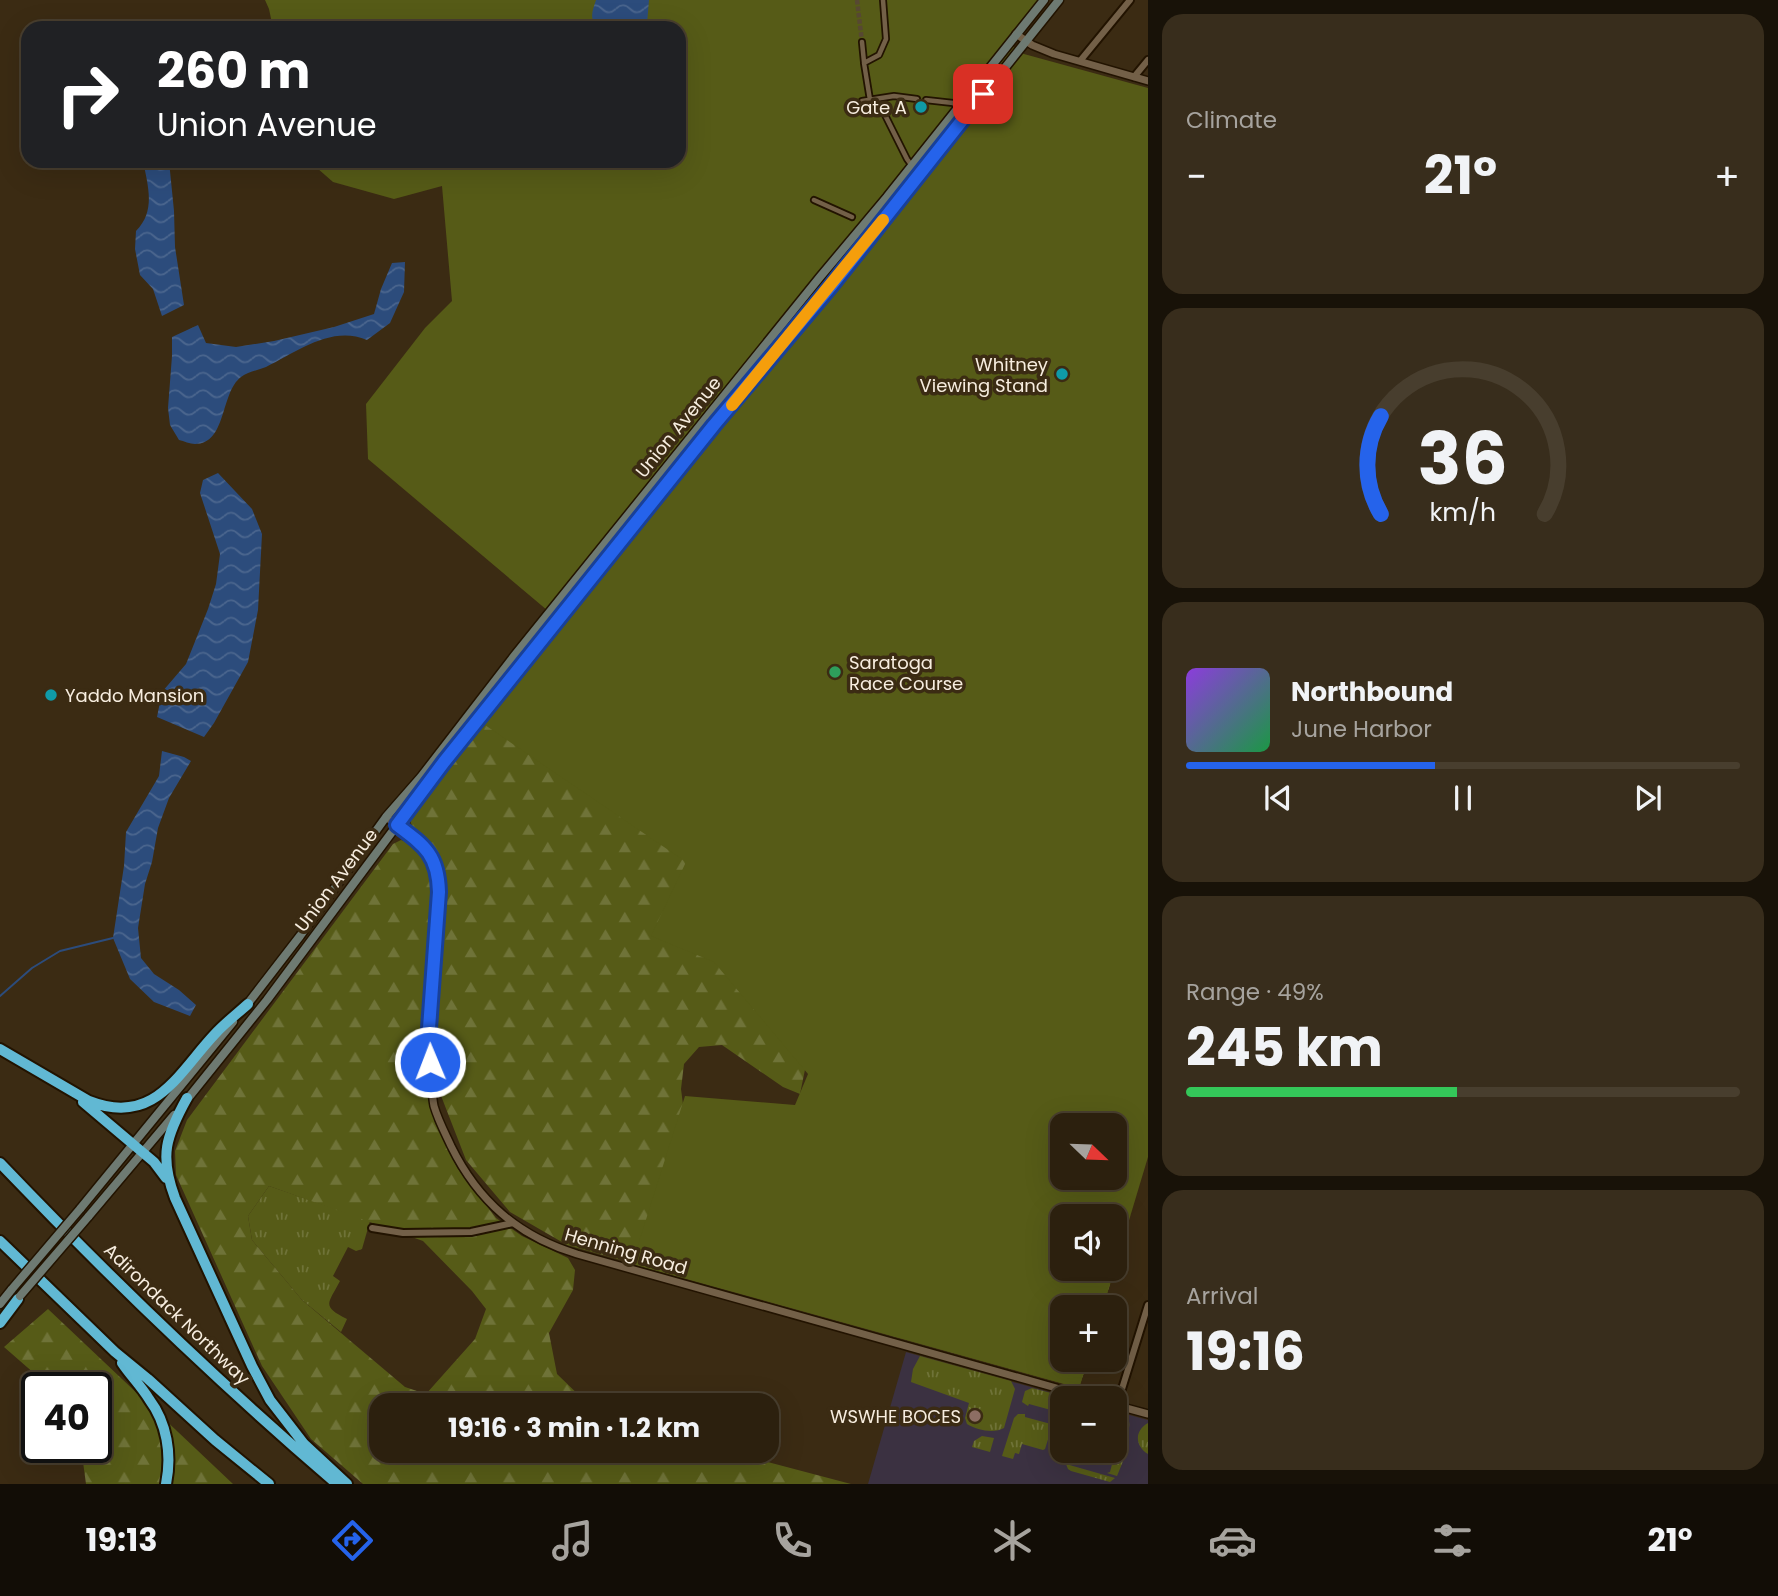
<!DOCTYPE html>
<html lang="en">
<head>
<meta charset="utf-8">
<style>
	body { margin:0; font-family:Poppins,sans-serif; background:#382d1c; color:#f1f3f6; height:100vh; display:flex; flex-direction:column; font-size:26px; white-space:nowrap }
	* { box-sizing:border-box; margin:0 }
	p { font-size:23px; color:#a6a39e }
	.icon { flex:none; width:38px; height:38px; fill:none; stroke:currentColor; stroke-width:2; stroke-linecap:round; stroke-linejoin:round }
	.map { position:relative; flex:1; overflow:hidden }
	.details { display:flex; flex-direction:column; gap:14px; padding:14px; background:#181208; width:630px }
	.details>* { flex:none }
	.guide { position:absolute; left:21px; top:21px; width:665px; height:147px; border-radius:21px; box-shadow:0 7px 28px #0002,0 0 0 2px #483e2e; background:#202124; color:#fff; overflow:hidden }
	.needle { width:46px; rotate:113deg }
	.buttons { position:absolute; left:1050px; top:1113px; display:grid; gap:14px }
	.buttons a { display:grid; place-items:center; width:77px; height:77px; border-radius:14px; background:#2c200e; box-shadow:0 7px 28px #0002,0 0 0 2px #483e2e; font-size:35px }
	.speed { position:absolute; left:21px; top:1372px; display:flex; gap:14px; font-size:35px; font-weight:700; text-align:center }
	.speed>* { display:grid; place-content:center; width:91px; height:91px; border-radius:50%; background:#2c200e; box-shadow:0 7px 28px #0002,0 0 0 2px #483e2e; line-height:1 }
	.speed .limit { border:4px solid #111; border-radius:10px; background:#fff; color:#111 }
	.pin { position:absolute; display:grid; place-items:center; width:60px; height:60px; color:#fff; margin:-30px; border-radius:14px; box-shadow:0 4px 10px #0006 }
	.me { position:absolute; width:77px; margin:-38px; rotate:359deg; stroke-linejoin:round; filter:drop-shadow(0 0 5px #0008) }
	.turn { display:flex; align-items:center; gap:24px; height:147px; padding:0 21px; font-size:32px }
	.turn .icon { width:91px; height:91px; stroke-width:2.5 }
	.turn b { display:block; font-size:49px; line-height:60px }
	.big { font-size:52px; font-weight:700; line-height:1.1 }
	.details .card { flex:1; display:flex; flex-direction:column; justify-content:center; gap:10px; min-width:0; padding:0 24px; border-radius:21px; background:#382d1c }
	.details .dial { align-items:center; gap:0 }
	.dial svg { height:182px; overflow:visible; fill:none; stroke:#483e2e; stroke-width:7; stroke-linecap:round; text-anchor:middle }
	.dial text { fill:#f1f3f6; stroke:none }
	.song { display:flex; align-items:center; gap:21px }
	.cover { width:84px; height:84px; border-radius:10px; background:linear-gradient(135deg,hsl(270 70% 55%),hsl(140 70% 35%)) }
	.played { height:7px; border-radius:4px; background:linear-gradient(90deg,#2563eb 45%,#483e2e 45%) }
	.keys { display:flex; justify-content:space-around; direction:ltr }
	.heat { display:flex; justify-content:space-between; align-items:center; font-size:38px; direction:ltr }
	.charge { height:10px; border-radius:5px; background:linear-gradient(90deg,#34c759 49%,#483e2e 0) }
	.trip { position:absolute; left:369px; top:1393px; width:410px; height:70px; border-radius:21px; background:#2c200e; box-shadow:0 7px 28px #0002,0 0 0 2px #483e2e; font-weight:700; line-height:70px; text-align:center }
	.menu { display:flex; height:112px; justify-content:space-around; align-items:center; background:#120d06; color:#a6a39e }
	.menu .icon { width:49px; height:49px }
	.menu .on { color:#2563eb }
	.menu b { font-size:32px; color:#f1f3f6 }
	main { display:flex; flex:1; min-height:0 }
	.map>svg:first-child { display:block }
</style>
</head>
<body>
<main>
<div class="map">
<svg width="1148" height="1484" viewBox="0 0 1148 1484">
	<defs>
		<pattern id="grass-tufts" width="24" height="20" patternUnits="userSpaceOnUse" patternTransform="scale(1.75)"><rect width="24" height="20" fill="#565b17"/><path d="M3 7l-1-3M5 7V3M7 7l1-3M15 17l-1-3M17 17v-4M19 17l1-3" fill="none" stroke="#6f7338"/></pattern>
		<pattern id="forest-firs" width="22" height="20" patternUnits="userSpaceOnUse" patternTransform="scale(1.75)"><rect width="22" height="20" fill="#565b17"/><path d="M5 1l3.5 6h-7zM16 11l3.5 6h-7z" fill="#6f7338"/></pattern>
		<pattern id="water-waves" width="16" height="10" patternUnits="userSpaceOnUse" patternTransform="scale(1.75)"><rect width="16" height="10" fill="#2c4c7c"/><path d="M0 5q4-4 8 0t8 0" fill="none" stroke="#4b668e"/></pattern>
	</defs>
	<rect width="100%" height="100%" fill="#3b2b13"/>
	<path fill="#3b3141" d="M906 1352 1070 1398H1062V1451H1115V1411L1148 1420V1484H868Z"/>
	<path fill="url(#grass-tufts)" d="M269 1186 370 1221 362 1249 356 1251 348 1247 333 1276 340 1281C328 1304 321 1306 347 1319L341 1332 302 1300 252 1240 248 1216Z
		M920 1356 1011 1381 1015 1389 1004 1428C994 1434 977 1430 967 1424L965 1418 969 1403 911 1382 913 1369Z
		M1032 1388 1070 1398H1062V1413L1029 1404 1028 1406 1022 1402 1025 1391Z
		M1115 1411C1124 1414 1131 1416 1129 1428L1123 1434H1115Z
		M1018 1414H1025V1417L1062 1427V1439L1057 1455 1055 1454 1060 1436 1050 1433 1045 1449 1043 1450 1022 1444 1019 1454 1015 1453 1013 1459 1002 1456 1014 1418Z
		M1148 1423V1454C1135 1446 1134 1431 1148 1423Z
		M982 1436 994 1438 990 1452 972 1447 974 1441Z
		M1115 1440 1123 1442 1128 1449 1117 1476 1107 1473 1110 1472 1117 1445 1115 1443Z
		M1066 1464 1115 1478 1110 1482 1071 1471 1068 1469Z"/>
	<path fill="url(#forest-firs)" fill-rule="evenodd" d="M560 621 809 1050 800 1094 783 1087 722 1045 699 1047 684 1064 681 1089 687 1136 1062 1269H1115L1122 1246 1103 1307H1062V1360H1088L1079 1388 567 1245 510 1212 466 1160 438 1088 437 1008 444 927 446 884 440 860 426 841 413 829 411 823V818L418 807Z
		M401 840 412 844 427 862 434 889 428 973 424 1063 428 1094 435 1123 458 1169 496 1218 522 1236 568 1258 575 1270 573 1290 549 1333 557 1374 589 1405H382V1451H726L851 1484H363L311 1439 262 1366 176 1175 175 1151 187 1120 393 844ZM269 1186 423 1241 472 1291 486 1309 475 1339 426 1394 405 1387 302 1300 252 1240 248 1216Z
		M48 1309 233 1484H86L81 1447H96V1388H51L4 1347Z"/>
	<path fill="#565b17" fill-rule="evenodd" d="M265 0H1039L1006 42 1024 54 1148 88V1157L1103 1307H1062V1360H1088L1079 1388 632 1264 685 1096 795 1105 808 1074 714 962 651 936 686 862 482 723 560 621 368 459 366 404 425 328 452 301 442 186 394 199 333 182 309 161H679V28H273L269 9ZM1062 1125H1115V1178H1062ZM1062 1216H1115V1269H1062Z"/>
	<path fill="url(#water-waves)" d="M596 0H649L647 24 644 28H629L615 20 602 25H596C589 18 593 9 596 0Z
		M143 161H169L174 211 175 247 184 305 162 316 153 289 140 275 135 249 136 231C156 211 148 186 143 161Z
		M405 262 404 292 390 323 367 340C331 325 297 352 266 367 258 370 248 372 241 377 220 393 227 444 195 444 190 444 184 441 179 440L170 425 168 408 172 356V337L198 325 206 343 236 347 274 341 334 327 374 314 381 289 392 263Z
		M218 473 252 509 262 534 258 610 248 662 214 723 204 737 157 717 162 692 186 664 208 609 216 584 220 554 200 493 203 480Z
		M162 751 184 757 191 761 169 798 158 828 152 862 145 884 138 928 141 958 154 974 179 990 196 1005 190 1016 154 1002 130 979 113 938 124 866 126 832 159 776Z"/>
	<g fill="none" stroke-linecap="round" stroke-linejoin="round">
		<path stroke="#2c4c7c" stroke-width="2" d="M0 996 32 968 60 951 113 938"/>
		<path stroke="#574832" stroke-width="4.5" stroke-dasharray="4.5 2" stroke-linecap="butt" d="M857 0 862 42"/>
		<defs>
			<path id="pedestrian" d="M883 0 886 39 879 55 864 63 870 100 882 109 907 159 912 166
				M862 42 864 62
				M926 100 953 103 967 114
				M862 101 894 96 917 99
				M814 200 852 217"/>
			<path id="minor" d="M1080 61 1130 0
				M1134 77 1148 60
				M372 1228 403 1233 471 1232 513 1223
				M1117 1405 1148 1305"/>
			<path id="tertiary" d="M1016 34 1032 45 1054 54 1148 81
				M386 817C404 831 426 843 436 864 440 873 439 883 439 892 433 952 425 1014 431 1074 432 1085 432 1096 434 1106 438 1120 445 1133 451 1146 478 1201 518 1236 577 1254L1092 1398
				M1115 1405 1148 1414"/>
			<path id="secondary" d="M246 1006 300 936 386 817 421 777 515 655 820 277 887 197 1044 0
				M185 1102 267 1000 444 762 714 425 831 286 1059 0
				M80 1209 233 1022
				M88 1217 174 1115
				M0 1304 12 1289"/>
			<path id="motorway" d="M0 1049 89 1101C155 1127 178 1073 215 1034 225 1023 237 1014 248 1004
				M187 1098C166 1136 159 1156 175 1198L252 1366 270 1400 304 1444 347 1484
				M83 1102 154 1162 166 1178
				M0 1163C107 1275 219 1383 337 1484
				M0 1241 115 1352 148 1379 215 1440 269 1484
				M0 1323 18 1299
				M122 1363C130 1375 141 1386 149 1399 167 1423 172 1454 166 1484"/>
		</defs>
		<use href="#pedestrian" stroke="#221300" stroke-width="8"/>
		<use href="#minor" stroke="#221300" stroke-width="10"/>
		<use href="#tertiary" stroke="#221300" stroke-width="10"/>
		<use href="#secondary" stroke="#221300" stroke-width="11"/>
		<use href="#motorway" stroke="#221300" stroke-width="14"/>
		<use href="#pedestrian" stroke="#736048" stroke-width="4.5"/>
		<use href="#minor" stroke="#736048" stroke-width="6"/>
		<use href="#tertiary" stroke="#736048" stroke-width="7"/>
		<use href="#secondary" stroke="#6e7a72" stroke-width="8"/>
		<use href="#motorway" stroke="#61b8d3" stroke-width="10"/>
		<defs>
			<path id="secondary-bridge" d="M12 1289 80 1209
				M20 1296 88 1217"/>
		</defs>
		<use href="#secondary-bridge" stroke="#221300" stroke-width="11" stroke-linecap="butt"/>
		<use href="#secondary-bridge" stroke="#6e7a72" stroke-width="8"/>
	</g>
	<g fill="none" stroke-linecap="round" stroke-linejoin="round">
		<defs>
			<path id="route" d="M430 1062 428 1042 439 892C438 855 425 846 397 825L444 762 714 425 831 286 983 94"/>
		</defs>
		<use href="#route" stroke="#184099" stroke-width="18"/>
		<use href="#route" stroke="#2563eb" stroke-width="12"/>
		<path stroke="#f59e0b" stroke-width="12" d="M732 405 883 220"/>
	</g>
	<g fill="#0f9aa8" stroke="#3b2b13" stroke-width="2.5">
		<circle cx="921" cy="107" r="7"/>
		<circle cx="1062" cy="374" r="7"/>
		<circle cx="51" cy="695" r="7"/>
	</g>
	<circle fill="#2e9e5b" stroke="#3b2b13" stroke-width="2.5" cx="835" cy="672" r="7"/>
	<circle fill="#8d6e63" stroke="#3b2b13" stroke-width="2.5" cx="975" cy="1416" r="7"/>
	<g text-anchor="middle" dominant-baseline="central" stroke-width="7" stroke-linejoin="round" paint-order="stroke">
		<g font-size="18" fill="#f7eddf" stroke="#3b2b13" text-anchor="end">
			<text x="907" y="107">Gate A</text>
			<text x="1048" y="364">Whitney<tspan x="1048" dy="21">Viewing Stand</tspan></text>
			<text x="849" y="662" text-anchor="start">Saratoga<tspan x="849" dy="21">Race Course</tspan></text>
			<text x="65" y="695" text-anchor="start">Yaddo Mansion</text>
			<text x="961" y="1416">WSWHE BOCES</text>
		</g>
		<g font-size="18" fill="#f7eddf" stroke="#3b2b13">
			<text transform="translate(678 427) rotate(-51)">Union Avenue</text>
			<text transform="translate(336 880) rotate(-53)">Union Avenue</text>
			<text transform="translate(626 1251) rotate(16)">Henning Road</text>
			<text transform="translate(177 1314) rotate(44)">Adirondack Northway</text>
		</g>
	</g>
</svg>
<div class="buttons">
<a><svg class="needle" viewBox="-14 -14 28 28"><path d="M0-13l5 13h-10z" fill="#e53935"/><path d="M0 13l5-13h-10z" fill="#a6a39e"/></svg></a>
<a><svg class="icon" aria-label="sound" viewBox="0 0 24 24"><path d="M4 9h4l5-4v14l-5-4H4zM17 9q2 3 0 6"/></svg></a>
<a>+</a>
<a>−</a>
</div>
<div class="speed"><div class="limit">40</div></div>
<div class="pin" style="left:983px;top:94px;background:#d93025"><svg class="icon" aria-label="arrive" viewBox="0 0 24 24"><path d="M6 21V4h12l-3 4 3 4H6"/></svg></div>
<svg class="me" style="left:430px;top:1062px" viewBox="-20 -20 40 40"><circle r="17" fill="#2563eb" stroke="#fff" stroke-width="3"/><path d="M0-11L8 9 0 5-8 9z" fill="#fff"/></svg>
<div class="trip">19:16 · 3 min · 1.2 km</div>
<div class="guide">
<div class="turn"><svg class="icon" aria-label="right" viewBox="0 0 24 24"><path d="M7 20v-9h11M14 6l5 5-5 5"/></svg><div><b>260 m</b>Union Avenue</div></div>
</div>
</div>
<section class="details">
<div class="card"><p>Climate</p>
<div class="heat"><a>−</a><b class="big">21°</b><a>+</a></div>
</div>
<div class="card dial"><svg viewBox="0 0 100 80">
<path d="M14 69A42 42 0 1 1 86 69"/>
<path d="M14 69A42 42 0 0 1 14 26" stroke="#2563eb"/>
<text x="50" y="56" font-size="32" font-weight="700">36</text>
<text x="50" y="72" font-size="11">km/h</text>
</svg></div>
<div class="card">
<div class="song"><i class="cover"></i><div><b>Northbound</b><p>June Harbor</p></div></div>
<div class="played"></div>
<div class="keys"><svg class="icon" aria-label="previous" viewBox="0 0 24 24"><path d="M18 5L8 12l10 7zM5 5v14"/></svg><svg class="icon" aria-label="pause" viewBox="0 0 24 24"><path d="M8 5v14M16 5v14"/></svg><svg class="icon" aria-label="next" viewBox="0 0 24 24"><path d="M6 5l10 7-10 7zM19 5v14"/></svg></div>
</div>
<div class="card"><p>Range · 49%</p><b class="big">245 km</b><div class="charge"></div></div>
<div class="card"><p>Arrival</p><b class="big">19:16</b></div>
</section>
</main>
<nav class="menu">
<b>19:13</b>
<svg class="icon on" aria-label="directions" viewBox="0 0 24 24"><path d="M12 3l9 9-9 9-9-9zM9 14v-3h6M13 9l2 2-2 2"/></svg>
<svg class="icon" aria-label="music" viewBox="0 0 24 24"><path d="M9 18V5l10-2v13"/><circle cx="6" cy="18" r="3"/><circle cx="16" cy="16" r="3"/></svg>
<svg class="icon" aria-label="phone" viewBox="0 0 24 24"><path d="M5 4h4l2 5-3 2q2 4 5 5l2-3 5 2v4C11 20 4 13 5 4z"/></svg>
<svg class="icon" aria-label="climate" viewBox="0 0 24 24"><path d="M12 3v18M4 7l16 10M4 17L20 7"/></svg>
<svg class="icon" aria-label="car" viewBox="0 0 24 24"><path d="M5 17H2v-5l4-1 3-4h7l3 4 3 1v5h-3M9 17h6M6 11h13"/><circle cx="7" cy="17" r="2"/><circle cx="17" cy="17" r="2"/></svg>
<svg class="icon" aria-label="filters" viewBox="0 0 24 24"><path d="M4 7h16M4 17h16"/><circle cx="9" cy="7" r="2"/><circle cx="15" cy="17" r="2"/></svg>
<b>21°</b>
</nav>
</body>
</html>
